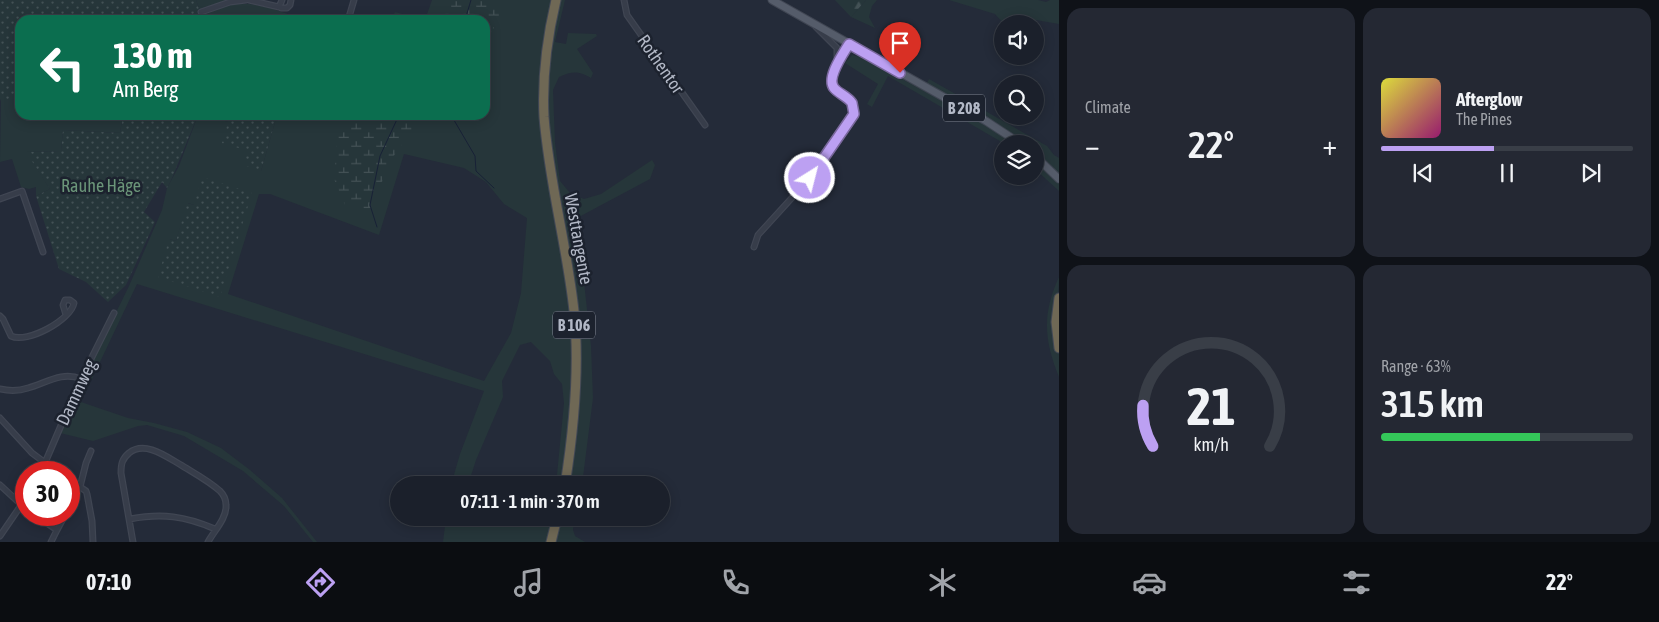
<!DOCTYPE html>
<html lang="en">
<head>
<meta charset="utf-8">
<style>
	body { margin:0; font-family:"Asap Condensed",sans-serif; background:#242833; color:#f1f3f6; height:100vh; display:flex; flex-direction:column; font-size:19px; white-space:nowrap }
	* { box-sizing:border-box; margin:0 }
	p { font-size:16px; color:#a0a3a9 }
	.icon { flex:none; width:28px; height:28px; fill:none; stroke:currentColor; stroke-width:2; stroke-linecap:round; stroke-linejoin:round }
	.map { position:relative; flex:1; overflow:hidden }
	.details { display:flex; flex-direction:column; gap:8px; padding:8px; background:#0f1218; width:600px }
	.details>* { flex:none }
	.banner { position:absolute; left:15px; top:15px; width:475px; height:105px; border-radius:15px; box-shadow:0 2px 12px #0003,0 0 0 1px #393e47; background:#0b6e4f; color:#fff; overflow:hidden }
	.buttons { position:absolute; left:994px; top:15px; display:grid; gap:10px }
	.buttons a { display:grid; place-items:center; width:50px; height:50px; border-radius:50%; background:#1b202b; box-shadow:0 2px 12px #0003,0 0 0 1px #393e47; font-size:25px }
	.speed { position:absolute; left:15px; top:461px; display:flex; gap:10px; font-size:25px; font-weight:700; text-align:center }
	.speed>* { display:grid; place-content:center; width:65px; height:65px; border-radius:50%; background:#1b202b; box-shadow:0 2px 12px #0003,0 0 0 1px #393e47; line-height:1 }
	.speed .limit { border:8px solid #d22; background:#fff; color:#111 }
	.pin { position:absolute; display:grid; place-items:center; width:42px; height:42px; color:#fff; margin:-51px -21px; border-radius:50% 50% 50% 0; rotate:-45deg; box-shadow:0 0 5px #0007 }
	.pin .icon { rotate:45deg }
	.me { position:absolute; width:55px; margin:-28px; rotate:36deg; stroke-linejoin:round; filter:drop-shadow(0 0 4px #0008) }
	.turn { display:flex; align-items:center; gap:18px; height:105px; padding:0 15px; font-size:22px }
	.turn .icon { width:65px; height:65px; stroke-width:2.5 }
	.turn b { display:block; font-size:35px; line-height:42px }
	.big { font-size:38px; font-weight:600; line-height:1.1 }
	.details .tile { flex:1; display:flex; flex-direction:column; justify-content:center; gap:8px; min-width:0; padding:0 18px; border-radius:15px; background:#242833 }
	.details .dial { align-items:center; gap:0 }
	.dial svg { height:130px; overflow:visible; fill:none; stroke:#393e47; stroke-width:7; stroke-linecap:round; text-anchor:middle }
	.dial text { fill:#f1f3f6; stroke:none }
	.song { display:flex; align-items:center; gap:15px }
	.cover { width:60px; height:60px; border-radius:8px; background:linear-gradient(135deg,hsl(60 70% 55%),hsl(320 70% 35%)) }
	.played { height:5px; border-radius:2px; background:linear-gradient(90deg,#bca0f2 45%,#393e47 45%) }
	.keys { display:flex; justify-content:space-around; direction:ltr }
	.heat { display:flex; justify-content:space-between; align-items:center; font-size:28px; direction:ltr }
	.charge { height:8px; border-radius:4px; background:linear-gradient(90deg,#34c759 63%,#393e47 0) }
	.details .tiles { flex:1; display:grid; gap:8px; grid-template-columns:repeat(2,1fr) }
	.trip { position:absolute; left:390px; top:476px; width:280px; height:50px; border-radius:25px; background:#1b202b; box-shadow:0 2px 12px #0003,0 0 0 1px #393e47; font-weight:600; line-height:50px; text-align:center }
	.tabs { display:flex; height:80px; justify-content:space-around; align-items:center; background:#0b0d11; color:#a0a3a9 }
	.tabs .icon { width:35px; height:35px }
	.tabs .selected { color:#bca0f2 }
	.tabs b { font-size:22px; color:#f1f3f6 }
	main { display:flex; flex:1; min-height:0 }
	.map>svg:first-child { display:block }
</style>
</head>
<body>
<main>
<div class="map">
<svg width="1059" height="542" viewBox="0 0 1059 542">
	<defs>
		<pattern id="forest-firs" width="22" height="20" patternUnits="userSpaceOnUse" patternTransform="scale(1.25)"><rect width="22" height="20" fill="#26363a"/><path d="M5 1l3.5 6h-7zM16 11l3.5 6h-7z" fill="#435155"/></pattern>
		<pattern id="wetland-marsh" width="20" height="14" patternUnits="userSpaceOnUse" patternTransform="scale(1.25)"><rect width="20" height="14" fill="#26363a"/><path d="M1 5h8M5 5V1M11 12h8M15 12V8" fill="none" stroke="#435155"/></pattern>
		<pattern id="garden-dots" width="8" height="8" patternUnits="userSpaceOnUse" patternTransform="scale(1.25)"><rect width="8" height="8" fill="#26363a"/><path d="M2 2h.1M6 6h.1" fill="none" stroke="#435155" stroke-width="1.8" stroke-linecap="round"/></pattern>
	</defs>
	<rect width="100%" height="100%" fill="#242b39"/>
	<path fill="#26363a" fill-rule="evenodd" d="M196 0H237L238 4C261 2 283 13 304 20H203Z
		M432 0H565L555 42 566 44 568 33 596 34 597 36 577 49 593 73 591 78C578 71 573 71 559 77L553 90 555 143 560 181 570 193 584 199 601 194 652 160 655 165 650 179 577 218 591 346 593 398 582 485H568L579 363 544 90 575 349 565 485H556L564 403 562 384 554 374 550 361 531 342 520 345 502 381 503 397 476 460 468 485H451L460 454 484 391 137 284 81 402 128 418 154 423 187 432 221 448 250 470 282 498 317 542H313L284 506 243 471 184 436 147 425 138 426 93 441 60 433 82 382 129 286 162 210 167 188 179 166 198 115H220L219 119 228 122 245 150 261 171 277 115H485V20H391L395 12 425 20ZM404 154 464 168 486 182 504 204 527 218 521 293 511 333 484 381 228 294 259 194H270L379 235ZM188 203 194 205 220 297 169 239 176 241Z
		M866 0H877L872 6 869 17 875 28 851 17Z
		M949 0H1038L1046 2 1050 0H1059V24L1036 20 1027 24H1004L995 14Z
		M852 55 860 57C913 85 966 111 1015 144H1005L888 76 872 107 867 104 878 84 845 63Z
		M929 79 1047 146 1054 155 1059 158V176L1035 154V144H1023L926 85Z
		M1 98 20 100V115H123L120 133 63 130 61 151 27 152 50 189 36 196V187L29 189 21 187 12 159 0 162Z
		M1035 160 1059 184V191L1035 169Z
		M1059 277 1056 341 1059 354V377C1044 340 1042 314 1059 277Z
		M446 518H520L537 523 547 518H557L551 542H443Z
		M560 518H574L573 530 575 536 585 542H554Z"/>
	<path fill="url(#forest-firs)" d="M835 0H866L851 17Z"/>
	<path fill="url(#wetland-marsh)" d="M450 0H489L505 11 485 41V20H443Z
		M348 115H423L393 157 369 211 345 205 334 179 338 127Z"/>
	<path fill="url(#garden-dots)" d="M0 0H196L203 20H20V100L1 99 0 101Z
		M123 115H198L172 178 167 188 162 182 144 212 155 222 126 285 108 302 86 282 59 269 36 196 50 189 26 152 61 151 63 130 120 133Z
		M220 115H277L261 171 246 166 245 150 222 143 228 122 219 119Z
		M202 177 252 193 220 297 158 277 169 239 176 241 187 203 194 205Z"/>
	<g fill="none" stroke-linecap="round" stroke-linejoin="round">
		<path stroke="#182136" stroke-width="1" d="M465 20 471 0
			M451 115 475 156 476 171 494 188
			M377 227 370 205 380 156 399 115"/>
		<defs>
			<path id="street" d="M249 0 279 7 282 0
				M624 0 627 15 705 125
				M280 6 281 8H287L290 5 291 0
				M201 12 230 2 246 0
				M349 17 354 0
				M816 27 837 48V63
				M0 199 22 191 43 252
				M754 247 758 235 810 178 852 118C862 94 832 97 832 80 831 69 843 54 849 45
				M0 316 3 319 11 336C27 344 71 320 74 303L70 300H65L63 305 66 315
				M0 389C9 391 19 391 28 388 46 383 62 371 81 379
				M0 418 32 453 44 462
				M41 472 81 379 114 313
				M0 485 26 509
				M80 487 86 491 87 494 92 521 93 542
				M69 506 76 491 80 487 86 463 91 451
				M35 515 57 530 51 542
				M130 519C162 513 185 516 215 529
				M57 530 65 515
				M0 536 26 498
				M133 542 121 473C121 464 122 459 129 453 145 440 167 457 181 465 194 473 209 481 220 491 224 495 226 500 226 505 227 518 214 531 208 542"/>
			<path id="primary" d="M772 0 986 121 1021 144
				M1035 156 1059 179"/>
			<path id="highway" d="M556 0C547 38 542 77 544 117 549 182 567 246 574 311 580 369 574 428 565 485
				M1059 298 1056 322 1059 348
				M551 542 557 518"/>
		</defs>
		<use href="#street" stroke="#404653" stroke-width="7"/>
		<use href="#primary" stroke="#404653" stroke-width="9"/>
		<use href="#highway" stroke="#424855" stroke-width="11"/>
		<use href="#street" stroke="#373d4a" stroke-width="4.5"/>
		<use href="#primary" stroke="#555c6a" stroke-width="7"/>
		<use href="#highway" stroke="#6f6855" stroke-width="9"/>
	</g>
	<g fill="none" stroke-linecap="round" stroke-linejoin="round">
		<defs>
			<path id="route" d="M810 178 854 114 852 103C847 96 839 94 834 88 826 78 843 54 849 44L900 73"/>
		</defs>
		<use href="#route" stroke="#7a689d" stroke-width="12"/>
		<use href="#route" stroke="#bca0f2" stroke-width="9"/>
	</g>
	<g text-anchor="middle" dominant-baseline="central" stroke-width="5" stroke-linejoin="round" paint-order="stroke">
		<g fill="#1c222e" stroke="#858b98" stroke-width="1">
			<rect x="943" y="94.5" width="42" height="27" rx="4"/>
			<rect x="553" y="311.5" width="42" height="27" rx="4"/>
		</g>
		<g font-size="16" font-weight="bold" fill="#b2b8c6">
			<text x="964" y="108">B 208</text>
			<text x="574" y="325">B 106</text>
		</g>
		<g font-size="18" fill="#b2b8c6" stroke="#1c222e">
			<text transform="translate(661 64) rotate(55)">Rothentor</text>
			<text transform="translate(579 239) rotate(80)">Westtangente</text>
			<text transform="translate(76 392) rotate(-65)">Dammweg</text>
		</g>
		<g font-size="18" fill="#6b9579" stroke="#1c222e">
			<text x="101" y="185">Rauhe Häge</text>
		</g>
	</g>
</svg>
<div class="buttons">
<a><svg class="icon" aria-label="sound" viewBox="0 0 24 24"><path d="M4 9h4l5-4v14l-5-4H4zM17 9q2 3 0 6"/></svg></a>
<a><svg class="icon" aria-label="search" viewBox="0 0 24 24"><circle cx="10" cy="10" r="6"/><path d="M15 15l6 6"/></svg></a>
<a><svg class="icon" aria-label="layers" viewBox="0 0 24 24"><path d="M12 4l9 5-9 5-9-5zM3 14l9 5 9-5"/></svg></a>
</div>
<div class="speed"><div class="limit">30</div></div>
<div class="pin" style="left:900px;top:73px;background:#d93025"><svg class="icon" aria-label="arrive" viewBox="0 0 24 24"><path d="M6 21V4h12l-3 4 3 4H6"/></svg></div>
<svg class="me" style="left:810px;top:178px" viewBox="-20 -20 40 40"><circle r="17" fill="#bca0f2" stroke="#fff" stroke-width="3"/><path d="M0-11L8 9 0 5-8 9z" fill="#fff"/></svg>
<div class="trip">07:11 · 1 min · 370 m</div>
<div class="banner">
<div class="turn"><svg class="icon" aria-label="left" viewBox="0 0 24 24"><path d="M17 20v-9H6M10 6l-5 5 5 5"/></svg><div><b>130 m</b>Am Berg</div></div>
</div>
</div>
<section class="details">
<div class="tiles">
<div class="tile"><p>Climate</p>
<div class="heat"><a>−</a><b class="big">22°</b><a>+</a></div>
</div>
<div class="tile">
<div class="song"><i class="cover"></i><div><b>Afterglow</b><p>The Pines</p></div></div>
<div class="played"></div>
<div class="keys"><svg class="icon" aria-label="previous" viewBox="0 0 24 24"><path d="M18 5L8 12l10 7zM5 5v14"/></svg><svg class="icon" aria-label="pause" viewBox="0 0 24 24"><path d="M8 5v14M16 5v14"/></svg><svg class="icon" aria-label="next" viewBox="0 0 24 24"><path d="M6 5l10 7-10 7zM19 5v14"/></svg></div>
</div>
<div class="tile dial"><svg viewBox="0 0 100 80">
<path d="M14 69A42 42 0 1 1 86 69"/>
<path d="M14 69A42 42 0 0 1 8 44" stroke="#bca0f2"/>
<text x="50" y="56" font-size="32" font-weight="700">21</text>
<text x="50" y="72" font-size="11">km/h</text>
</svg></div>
<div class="tile"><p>Range · 63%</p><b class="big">315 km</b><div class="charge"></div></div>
</div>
</section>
</main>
<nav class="tabs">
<b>07:10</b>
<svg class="icon selected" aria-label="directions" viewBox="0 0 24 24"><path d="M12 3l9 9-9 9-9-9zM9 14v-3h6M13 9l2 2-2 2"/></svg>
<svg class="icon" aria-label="music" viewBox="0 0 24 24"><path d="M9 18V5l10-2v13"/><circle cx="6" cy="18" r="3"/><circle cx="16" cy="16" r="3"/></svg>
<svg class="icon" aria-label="phone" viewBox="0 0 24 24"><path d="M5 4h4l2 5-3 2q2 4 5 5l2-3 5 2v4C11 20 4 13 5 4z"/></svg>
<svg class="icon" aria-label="climate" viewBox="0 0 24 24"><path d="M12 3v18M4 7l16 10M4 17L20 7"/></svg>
<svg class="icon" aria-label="car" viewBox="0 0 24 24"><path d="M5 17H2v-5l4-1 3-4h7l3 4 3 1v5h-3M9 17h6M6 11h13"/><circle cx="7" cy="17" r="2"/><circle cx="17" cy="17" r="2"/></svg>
<svg class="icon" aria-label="filters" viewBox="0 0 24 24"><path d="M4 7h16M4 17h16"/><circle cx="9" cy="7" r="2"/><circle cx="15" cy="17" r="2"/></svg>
<b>22°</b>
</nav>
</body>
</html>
